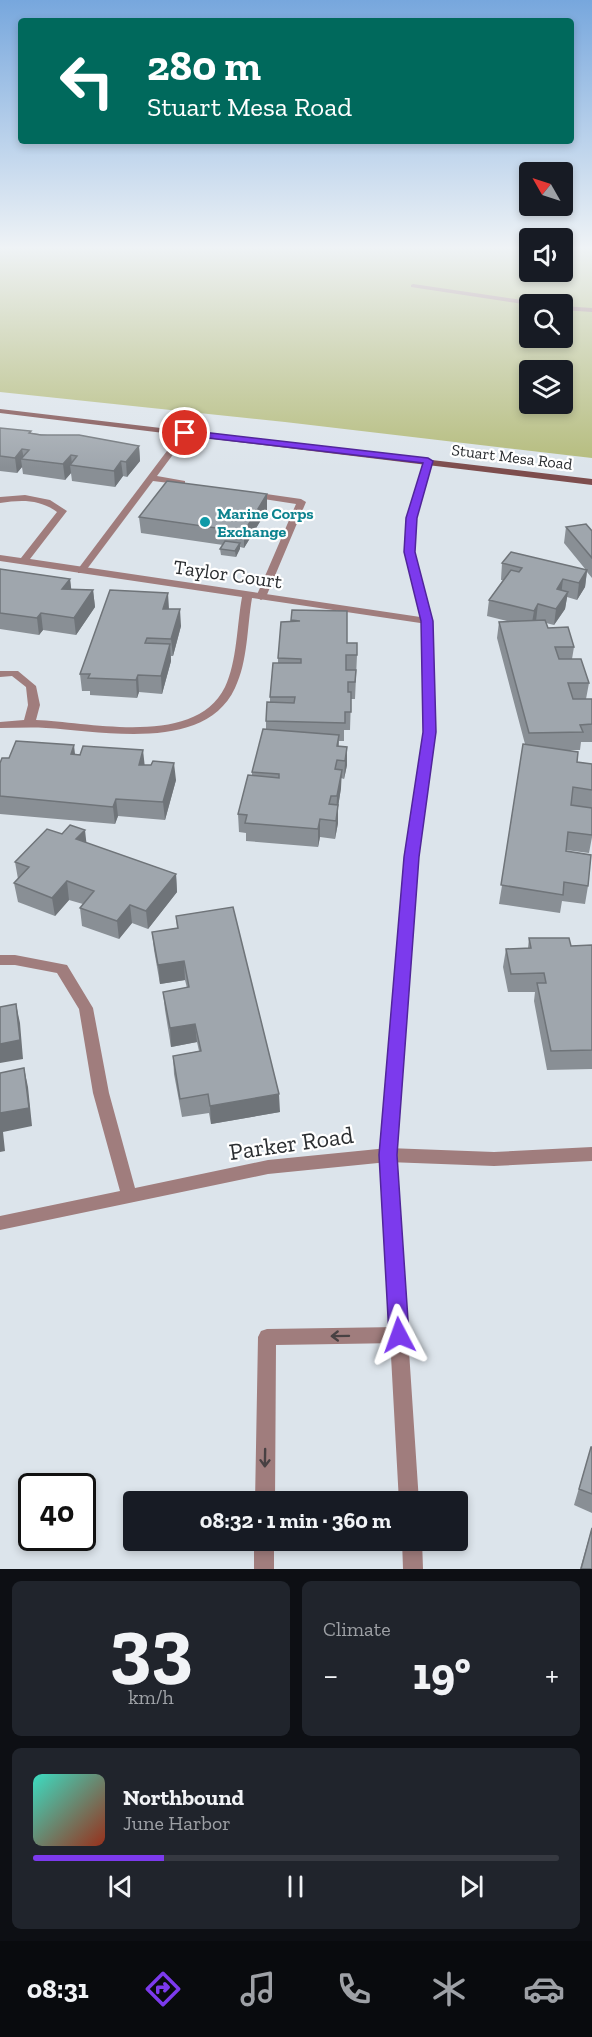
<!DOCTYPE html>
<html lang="en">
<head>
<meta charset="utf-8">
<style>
	body { margin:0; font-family:"Zilla Slab",serif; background:#20242c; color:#f1f3f6; height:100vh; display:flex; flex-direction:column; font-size:22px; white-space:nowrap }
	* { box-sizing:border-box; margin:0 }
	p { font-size:20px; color:#9ea1a6 }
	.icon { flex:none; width:33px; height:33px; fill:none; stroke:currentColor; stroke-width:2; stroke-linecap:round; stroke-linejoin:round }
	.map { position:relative; height:1569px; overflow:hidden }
	.details { display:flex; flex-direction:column; gap:12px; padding:12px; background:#0d0f14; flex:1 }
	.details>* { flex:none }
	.hud { position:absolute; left:18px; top:18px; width:556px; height:126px; border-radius:6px; box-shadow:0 3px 9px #0003; background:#00695c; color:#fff; overflow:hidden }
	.needle { width:39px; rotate:309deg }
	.controls { position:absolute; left:519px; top:162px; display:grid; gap:12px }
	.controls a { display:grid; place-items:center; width:54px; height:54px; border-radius:6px; background:#171b24; box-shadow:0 3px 9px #0003; font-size:30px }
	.speed { position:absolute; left:18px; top:1473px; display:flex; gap:12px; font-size:30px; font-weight:700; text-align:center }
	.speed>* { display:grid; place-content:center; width:78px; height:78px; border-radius:50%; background:#171b24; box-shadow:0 3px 9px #0003; line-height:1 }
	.speed .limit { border:3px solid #111; border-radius:9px; background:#fff; color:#111 }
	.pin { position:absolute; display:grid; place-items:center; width:51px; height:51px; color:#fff; margin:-26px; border:3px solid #fff; border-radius:50%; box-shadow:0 2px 6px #0007 }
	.me { position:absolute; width:66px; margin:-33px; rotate:356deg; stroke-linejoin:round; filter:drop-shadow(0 0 4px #0008) }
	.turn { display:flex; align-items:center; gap:21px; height:126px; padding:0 30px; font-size:27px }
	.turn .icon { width:78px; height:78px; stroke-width:2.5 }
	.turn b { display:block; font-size:42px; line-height:51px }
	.big { font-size:45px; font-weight:700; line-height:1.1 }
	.details .card { flex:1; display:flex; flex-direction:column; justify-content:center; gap:9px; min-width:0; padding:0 21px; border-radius:9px; background:#20242c }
	.details .dial { align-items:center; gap:0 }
	.dial b { font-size:78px; line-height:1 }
	.song { display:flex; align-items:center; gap:18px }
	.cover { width:72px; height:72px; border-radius:9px; background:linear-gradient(135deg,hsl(170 70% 55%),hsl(10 70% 35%)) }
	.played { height:6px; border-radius:3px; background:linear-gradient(90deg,#7c3aed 25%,#363941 25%) }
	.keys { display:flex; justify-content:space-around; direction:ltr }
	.heat { display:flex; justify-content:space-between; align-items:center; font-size:33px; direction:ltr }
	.details .tiles { flex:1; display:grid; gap:12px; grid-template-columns:1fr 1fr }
	.card:last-child { grid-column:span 2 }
	.trip { position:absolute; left:123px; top:1491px; width:345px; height:60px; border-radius:6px; background:#171b24; box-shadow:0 3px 9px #0003; font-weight:700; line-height:60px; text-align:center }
	.menu { display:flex; height:96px; justify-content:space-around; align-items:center; background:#090b0e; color:#9ea1a6 }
	.menu .icon { width:42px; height:42px }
	.menu .current { color:#7c3aed }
	.menu b { font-size:27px; color:#f1f3f6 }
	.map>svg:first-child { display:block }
</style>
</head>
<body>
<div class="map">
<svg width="592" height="1569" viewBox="0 0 592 1569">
	<rect width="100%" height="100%" fill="#dce4eb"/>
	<path fill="#b4bb7b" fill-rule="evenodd" d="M0 248H529L530 272H562L563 248H592V458L285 422 0 392ZM530 304H562V338H530ZM530 370H562V404H530Z"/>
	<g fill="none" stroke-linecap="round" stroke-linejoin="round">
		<path fill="#a07d7d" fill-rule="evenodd" d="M413 284 536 302 540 304 530 305 411 287V285Z
			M562 306 592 308V312L562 310Z
			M185 430 189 433 157 476 185 481V485L153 481 84 573H78V569L182 431Z
			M253 492 301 499 306 502 266 597 261 600 256 597 296 504 250 497 248 495Z
			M399 1327 405 1329 408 1335 405 1341 399 1343 276 1345 275 1502H255L258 1337 261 1331 267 1329Z
			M254 1540H274V1569H254Z"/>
		<path fill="#a07d7d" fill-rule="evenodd" d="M25 495 50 500 67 511 30 559 427 618 432 621 427 624 252 598C247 627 248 661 235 688 205 753 102 731 46 728 31 727 15 728 0 728V722L24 720 28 705 26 687 12 676 0 677V671H18L36 686 40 705 36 720C89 722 195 748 225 687 237 662 237 624 242 597L0 561V555L21 558 57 512C39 499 21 500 0 503V497Z
			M0 955H15L67 965 93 1008 109 1093 135 1188 268 1160 388 1148 494 1152 592 1147V1161L494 1166 388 1162 268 1174 0 1230V1216L120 1191 93 1093 79 1009 57 973 15 965H0Z"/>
		<path fill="#a07d7d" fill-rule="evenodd" d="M428 458 432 461 417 518 414 552 432 621 436 732 418 857 396 1155 419 1502H399L380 1155 406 857 424 732 422 621 404 552 407 518 424 461Z
			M402 1540H422L423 1569H403Z"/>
		<path fill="#7d4d4d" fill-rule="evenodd" d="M0 409 592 479V485L0 413Z"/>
	</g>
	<path fill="#898f95" d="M0 428 31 433 139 446 140 461 127 477 123 476 115 487 72 481 71 473 65 480 23 474 22 467 17 473 0 471Z
		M267 494V510L244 548 240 547 236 557 221 555 220 549 223 545 141 533 139 517Z
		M566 527 592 531V578L587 572 585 587 577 600 567 597 565 609 554 625 546 623 548 628 574 647 572 659 589 683 586 699H592V742H581L580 750H567L577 762 592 764V837L589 853 566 850V851L588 886 585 904 562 901 560 913 499 904 525 744 497 638 499 622 507 621 487 616 489 600 503 580H501L502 563 586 570 564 543Z
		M0 569 70 579 71 590H93L95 607 76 635 43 630 39 635 0 629Z
		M169 609 181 626 173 656H171V661L162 694 139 692 137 698 90 695V691H82L80 674Z
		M347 643 357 655 355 699H351L350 730H344V741H339V747H347V765L344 779 341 778V788L338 807V823L335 839 320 837 318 847 246 841V833L239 832 238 814 252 776V772L266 729V721L270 702V697L278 663V658Z
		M75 754 145 765 176 780 165 820 118 816 115 824 0 814V763L9 758Z
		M86 843 176 874 177 892 148 929 132 923 119 939 82 926 80 908 83 904 69 900 55 916 18 902 14 883 18 879 15 862Z
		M176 916 280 1112 211 1124 209 1113 182 1117 174 1074 173 1056 199 1051 197 1042 171 1047 165 1010 163 992 187 988 185 980 160 984 154 950 152 932 177 928Z
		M529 938 571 946 592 945V1069L547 1070 534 1001 535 992H508L503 967 506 949 528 948Z
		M591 1447H592V1513L574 1505Z
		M592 1527V1569H580L589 1538Z"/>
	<path fill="#6f7479" d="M139 446 140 461 127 477 126 462Z
		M22 449 24 459H21L22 467 17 473 15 458Z
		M71 455 72 465H70L71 473 65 480 63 464Z
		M121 461 123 476 115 487 114 471Z
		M267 494V510L244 548V532Z
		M240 543V549L236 557 235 551Z
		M587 570 585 587 577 600 579 583Z
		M70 579 72 595 62 589Z
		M563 579 561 596 557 589Z
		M93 590 95 607 76 635 74 618Z
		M568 592 565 609 554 625 556 609Z
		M168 593 169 609H163Z
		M538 604 536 621 531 628 534 611Z
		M180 609 181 626 173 656 171 639Z
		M41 613 43 630 39 635 37 618Z
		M170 644 171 661 162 694 161 676Z
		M138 675 139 692 137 698 136 680Z
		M74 745 76 763 71 754Z
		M347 747V765L344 779 345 761Z
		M143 750 145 768 139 765Z
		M174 763 176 780 165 820 163 802Z
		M342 770 341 788 338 807V823L335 839 337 796Z
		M116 799 118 816 115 824 113 807Z
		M320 819V837L318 847V829Z
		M85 830 87 848 76 839Z
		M176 874 177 892 148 929 146 911Z
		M67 881 69 900 55 916 52 898Z
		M130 905 132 923 119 939 117 921Z
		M184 961 185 980 160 984 158 965Z
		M16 1004 20 1023 23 1059 0 1063V1044Z
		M195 1024 197 1042 171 1047 170 1028Z
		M24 1068 28 1087 32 1126 3 1132 5 1151 0 1152V1113Z
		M279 1094 280 1112 211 1124 210 1106Z"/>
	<path fill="#9fa6ad" stroke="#6f7479" stroke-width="1.5" d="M0 428 31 431 29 433 41 435H79L139 446 126 462 121 461 114 471 70 465 77 456 71 455 63 464 21 459 29 450 22 449 15 458 0 456Z
		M167 481 267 494 244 532 139 517Z
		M586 524 592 531V558L566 527Z
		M225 541 240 543 235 551 220 549Z
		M511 552 587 570 579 583 563 579 557 589 568 592 556 609 538 604 534 611 489 600 511 570 519 572 522 568 502 563Z
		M0 569 70 579 62 589 93 590 74 618 41 613 37 618 0 613Z
		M110 590 168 593 163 609H180L171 639 147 638 145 643 170 644 161 676 138 675 136 680 88 678 90 674H80Z
		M292 610 347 611V643H357V655H346V670H356L355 682H348V692H351V712H345V723L266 721 267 702 294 703 295 697H270L273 663H301V659L278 658 281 622 300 621 291 620Z
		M545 620 548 628 568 627 574 647H555L559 659H581L589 683H568L573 699H592V724L580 725 583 732 529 733 499 622Z
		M263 729 339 735 337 746 347 747 345 761 337 760 335 769 342 770 337 796H331L329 804 338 805 336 821 320 819 318 829 245 823 247 815 238 814 248 775 279 778V774L252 772Z
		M16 741 74 745 71 754 80 755 83 746 143 750 139 765H151L153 761 174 763 163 802 116 799 113 807 0 796V763L2 758H9Z
		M523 744 578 752 577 762 592 764V790L573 787 571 805 592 808V835L568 832 566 851 591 855 588 886 564 882 563 895 501 885Z
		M70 825 85 830 76 839 176 874 146 911 130 905 117 921 80 908 94 891 67 881 52 898 14 883 29 867 15 862 47 829 62 834Z
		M233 907 279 1094 210 1106 208 1094 180 1099 173 1056 201 1051 195 1024 170 1028 163 992 189 987 184 961 158 965 152 932 178 928 176 916Z
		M529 938H569L571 946 592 945V1050L551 1051 537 983H546L544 973 511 974 506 949 531 948Z
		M16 1004 20 1040 0 1044V1007Z
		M24 1068 29 1108 0 1113V1073Z
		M591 1447H592V1494L579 1489Z
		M592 1528V1569H581Z"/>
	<defs><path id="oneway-shaft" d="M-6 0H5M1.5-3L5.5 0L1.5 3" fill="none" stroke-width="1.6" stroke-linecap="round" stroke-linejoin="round" transform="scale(1.5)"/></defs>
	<g stroke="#484143">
		<use href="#oneway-shaft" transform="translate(340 1336) rotate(179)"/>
		<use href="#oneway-shaft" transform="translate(265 1458) rotate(91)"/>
	</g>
	<linearGradient id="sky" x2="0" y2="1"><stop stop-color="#77a7dd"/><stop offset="0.53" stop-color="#eff3f6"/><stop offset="1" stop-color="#eff3f6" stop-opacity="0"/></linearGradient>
	<rect width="592" height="468" fill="url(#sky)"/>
	<path fill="#7c3aed" stroke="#51269a" stroke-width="1.5" d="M185 430 428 458 433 461 417 518 415 552 433 621 436 732 419 857 397 1155 409 1335 406 1342 399 1345 392 1342 389 1335 379 1155 404 857 423 732 421 621 404 552 406 518 423 463 182 435V431Z"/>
	<circle fill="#0f9aa8" stroke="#fff" stroke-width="2" cx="205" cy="522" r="6"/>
	<g text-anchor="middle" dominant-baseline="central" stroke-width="4.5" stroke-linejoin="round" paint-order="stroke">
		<g font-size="16" fill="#2a2d30" stroke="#fff">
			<text transform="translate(512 457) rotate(7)">Stuart Mesa Road</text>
		</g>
		<g font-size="16" font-weight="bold" fill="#0d838f" stroke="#fff" text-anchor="start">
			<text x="217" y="513">Marine Corps<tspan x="217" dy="18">Exchange</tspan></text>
		</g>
		<g font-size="20" fill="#2a2d30" stroke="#fff">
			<text transform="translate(228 574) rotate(8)">Taylor Court</text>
		</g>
		<g font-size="24" fill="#2a2d30" stroke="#fff">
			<text transform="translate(291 1143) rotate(-8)">Parker Road</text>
		</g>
	</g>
</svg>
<div class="controls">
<a><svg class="needle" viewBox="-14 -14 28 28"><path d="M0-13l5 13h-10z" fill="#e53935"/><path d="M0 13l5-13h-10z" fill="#9ea1a6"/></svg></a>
<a><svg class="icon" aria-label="sound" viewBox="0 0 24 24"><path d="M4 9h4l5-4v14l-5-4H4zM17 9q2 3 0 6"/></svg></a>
<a><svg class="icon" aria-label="search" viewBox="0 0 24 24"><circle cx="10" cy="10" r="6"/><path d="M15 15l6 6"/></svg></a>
<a><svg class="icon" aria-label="layers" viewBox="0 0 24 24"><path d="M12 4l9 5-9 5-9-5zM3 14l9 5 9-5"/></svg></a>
</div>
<div class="speed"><div class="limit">40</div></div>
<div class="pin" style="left:185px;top:433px;background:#d93025"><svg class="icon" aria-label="arrive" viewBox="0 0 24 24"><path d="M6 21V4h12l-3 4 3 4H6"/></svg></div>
<svg class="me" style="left:399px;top:1335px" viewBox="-20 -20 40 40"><path d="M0-17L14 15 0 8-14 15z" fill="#7c3aed" stroke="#fff" stroke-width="4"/></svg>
<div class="trip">08:32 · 1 min · 360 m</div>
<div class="hud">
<div class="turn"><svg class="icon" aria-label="left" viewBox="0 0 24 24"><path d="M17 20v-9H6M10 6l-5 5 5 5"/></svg><div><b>280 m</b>Stuart Mesa Road</div></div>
</div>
</div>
<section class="details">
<div class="tiles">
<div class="card dial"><b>33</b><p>km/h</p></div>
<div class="card"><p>Climate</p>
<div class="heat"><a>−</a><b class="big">19°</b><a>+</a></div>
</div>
<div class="card">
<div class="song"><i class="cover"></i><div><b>Northbound</b><p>June Harbor</p></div></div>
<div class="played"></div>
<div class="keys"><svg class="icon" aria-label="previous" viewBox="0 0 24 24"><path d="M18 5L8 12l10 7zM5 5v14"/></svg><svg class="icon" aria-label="pause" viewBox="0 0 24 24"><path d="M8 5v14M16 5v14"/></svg><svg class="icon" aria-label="next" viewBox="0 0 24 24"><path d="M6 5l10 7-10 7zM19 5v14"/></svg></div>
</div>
</div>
</section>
<nav class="menu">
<b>08:31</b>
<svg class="icon current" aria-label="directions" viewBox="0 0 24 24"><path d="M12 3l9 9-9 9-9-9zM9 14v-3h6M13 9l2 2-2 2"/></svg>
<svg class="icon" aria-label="music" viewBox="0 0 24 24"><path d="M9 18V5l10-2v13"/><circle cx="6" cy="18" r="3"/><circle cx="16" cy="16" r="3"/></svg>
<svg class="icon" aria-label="phone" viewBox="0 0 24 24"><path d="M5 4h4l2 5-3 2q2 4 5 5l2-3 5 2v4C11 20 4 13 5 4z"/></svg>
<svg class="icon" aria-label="climate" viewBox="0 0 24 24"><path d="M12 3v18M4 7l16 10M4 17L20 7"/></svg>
<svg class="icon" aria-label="car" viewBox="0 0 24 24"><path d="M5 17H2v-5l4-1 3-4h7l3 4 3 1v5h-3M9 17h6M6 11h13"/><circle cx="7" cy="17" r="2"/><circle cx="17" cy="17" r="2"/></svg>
</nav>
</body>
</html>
